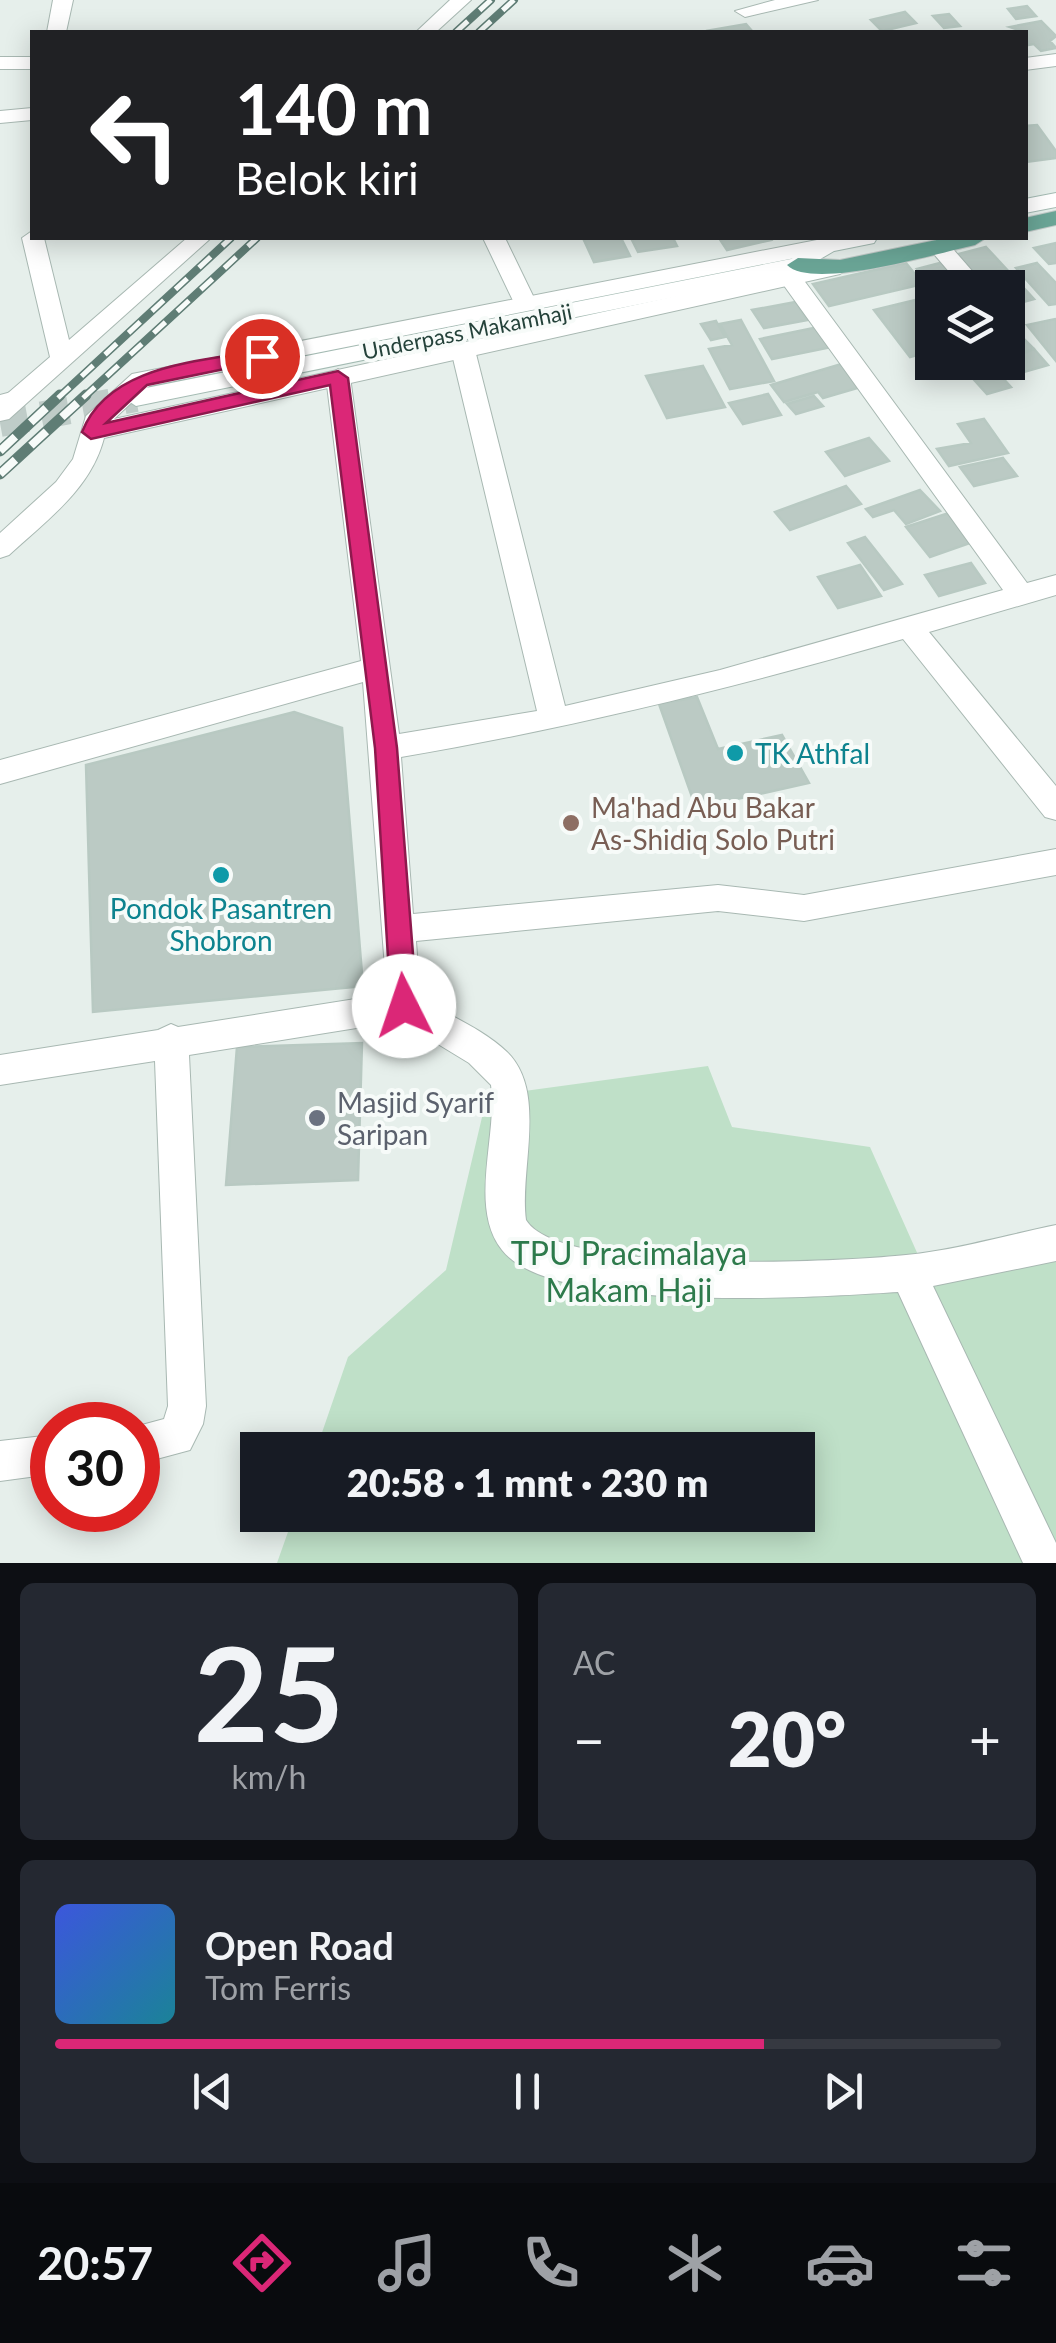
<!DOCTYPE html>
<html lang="id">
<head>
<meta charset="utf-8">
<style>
	body { margin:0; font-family:Lato,sans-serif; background:#242831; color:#f1f3f6; height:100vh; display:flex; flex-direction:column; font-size:38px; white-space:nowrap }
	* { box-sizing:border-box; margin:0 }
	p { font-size:32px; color:#9ea1a6 }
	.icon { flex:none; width:55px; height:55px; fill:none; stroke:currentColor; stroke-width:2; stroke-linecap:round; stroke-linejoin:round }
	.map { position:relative; height:1563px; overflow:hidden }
	.side { display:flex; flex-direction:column; gap:20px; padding:20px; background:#0d0f14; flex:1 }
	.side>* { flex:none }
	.hud { position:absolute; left:30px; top:30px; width:998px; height:210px; border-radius:0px; box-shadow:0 5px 25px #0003; background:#202124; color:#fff; overflow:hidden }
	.buttons { position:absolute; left:915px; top:270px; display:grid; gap:20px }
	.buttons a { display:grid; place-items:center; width:110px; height:110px; border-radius:0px; background:#171b24; box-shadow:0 5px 25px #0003; font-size:50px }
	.speed { position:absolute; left:30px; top:1402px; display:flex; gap:20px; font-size:50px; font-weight:700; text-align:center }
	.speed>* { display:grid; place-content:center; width:130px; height:130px; border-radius:50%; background:#171b24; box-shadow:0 5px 25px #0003; line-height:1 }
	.speed .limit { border:15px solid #d22; background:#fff; color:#111 }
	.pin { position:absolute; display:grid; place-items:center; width:85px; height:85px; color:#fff; margin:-42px; border:5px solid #fff; border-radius:50%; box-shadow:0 2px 10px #0007 }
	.me { position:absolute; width:110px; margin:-55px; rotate:356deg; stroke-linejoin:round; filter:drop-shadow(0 0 8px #0008) }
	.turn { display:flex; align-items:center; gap:35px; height:210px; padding:0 40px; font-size:45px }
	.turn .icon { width:130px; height:130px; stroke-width:2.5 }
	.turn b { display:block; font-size:70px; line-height:85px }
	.big { font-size:75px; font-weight:800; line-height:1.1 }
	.side .tile { flex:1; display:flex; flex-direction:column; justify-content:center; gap:15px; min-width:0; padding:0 35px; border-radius:15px; background:#242831 }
	.side .dial { align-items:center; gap:0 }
	.dial b { font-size:130px; line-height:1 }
	.song { display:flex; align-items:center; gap:30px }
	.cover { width:120px; height:120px; border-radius:15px; background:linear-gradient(135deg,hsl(230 70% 55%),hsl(190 70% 35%)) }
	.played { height:10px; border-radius:5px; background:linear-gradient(90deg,#db2777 75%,#363941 75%) }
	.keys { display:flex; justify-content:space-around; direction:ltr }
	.heat { display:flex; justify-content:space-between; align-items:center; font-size:55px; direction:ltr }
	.side .tiles { flex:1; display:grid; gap:20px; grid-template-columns:1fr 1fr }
	.tile:last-child { grid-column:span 2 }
	.trip { position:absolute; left:240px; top:1432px; width:575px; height:100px; border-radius:0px; background:#171b24; box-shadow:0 5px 25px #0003; font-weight:800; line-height:100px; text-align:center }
	.tab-bar { display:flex; height:160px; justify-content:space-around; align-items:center; background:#090b0e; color:#9ea1a6 }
	.tab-bar .icon { width:70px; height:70px }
	.tab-bar .selected { color:#db2777 }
	.tab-bar b { font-size:45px; color:#f1f3f6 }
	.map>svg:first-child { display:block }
</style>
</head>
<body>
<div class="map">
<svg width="1056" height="1563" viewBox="0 0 1056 1563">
	<rect width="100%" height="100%" fill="#e6efeb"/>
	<path fill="#bfe0c8" d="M708 1066 732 1127 870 1147 931 1284 1056 1251V1563H277L294 1515H798V1450H316L348 1357 446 1270 487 1096Z"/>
	<path fill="#bbcac4" stroke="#b8c9c2" stroke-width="2.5" d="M1027 6 1036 16 1016 19 1008 9Z
		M905 12 916 23 882 31 871 20Z
		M949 14 960 26 944 28 933 16Z
		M1041 21 1056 36 1050 41 1056 48 1041 51 1034 44 1028 45 1025 32 1010 27Z
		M746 24 752 31H706Z
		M1037 125 1056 151V158L1025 162V126Z
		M583 238H621L630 256 594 262Z
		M631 238H673L677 246 638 252Z
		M719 238H769L771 240 727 250Z
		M1056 243V263L1049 264 1034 248Z
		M986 247 1034 299 1008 306V288H984L955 255Z
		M944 262 968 288H934L917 269Z
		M906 263 923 284 829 306 813 284Z
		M1037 263 1056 283V304L1049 305 1016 268Z
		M928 297 932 303V351L910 357 874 310Z
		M796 302 807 320 764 328 752 310Z
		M1055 319 1056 320V361L1027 325Z
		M741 320 774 381 730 389 709 349 732 345 720 324Z
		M716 321 725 337 711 340 701 324Z
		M819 327 832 347 772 359 760 339Z
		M1014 329 1034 349 1008 357V331Z
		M1034 349 1048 365 1013 375 1001 362Z
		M958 362H988L1011 387 987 394Z
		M845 363 864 386 823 398 818 392 784 402 771 385Z
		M703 366 725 407 667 418 646 376Z
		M768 394 781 415 743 424 729 403Z
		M814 396 823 406 796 414 787 404Z
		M984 419 1008 453 949 466 937 449 971 443 958 424Z
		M869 438 889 461 845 476 826 452Z
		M1003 458 1017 476 974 486 960 467Z
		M846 486 861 504 790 530 775 512Z
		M920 490 940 511 906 524 894 510 873 517 866 509Z
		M949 513 973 542 930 557 906 527Z
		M865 537 902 584 884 590 848 543Z
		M971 563 985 583 939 596 925 575Z
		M860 565 881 596 838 608 818 577Z
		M697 697 718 749 782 735 809 783 696 808 659 704Z
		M294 712 342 728 363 986 93 1012 86 765Z
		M362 1043 358 1180 226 1185 237 1047Z"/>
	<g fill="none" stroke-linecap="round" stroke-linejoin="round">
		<path stroke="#bfccc8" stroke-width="28" stroke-dasharray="28 14" stroke-linecap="butt" d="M0 423 136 398"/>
		<defs>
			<path id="minor" d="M53 0H73L66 32H47Z
				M450 0H471L436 32H416Z
				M775 0H818L745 17 735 11Z
				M1056 54V66L1025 70V58Z
				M0 57H32V69H0Z
				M32 108V120L0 123V111Z
				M32 231V238H44L69 340 187 238H211L9 419 0 421V400L50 357 22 238Z
				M483 238H505L536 302 532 307H516Z
				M938 239 946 241 987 288H963L927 246Z
				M792 273 800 275 1027 583 1056 575V595L929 632 1056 786V820L1045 817 903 639C737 687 572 728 401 757L413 914 718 885 804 895 1056 849V875L804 921 718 911 416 941 420 998C448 1015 483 1029 507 1052 548 1092 519 1170 526 1220 560 1276 840 1262 906 1255 956 1250 1007 1235 1056 1225V1261L933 1286 1056 1543V1563H1023L898 1292C819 1297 552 1315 502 1250 468 1207 498 1135 491 1085L469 1063 400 1021 189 1055 206 1406 203 1424 190 1450 138 1464V1426L164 1419 168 1406 155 1061 0 1085V1055L158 1030 171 1024 178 1027 387 994 363 682 0 784V760L361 661 326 377 338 369 350 377 399 734 537 711 451 350 463 342 475 350 565 706 720 670 1003 590 780 280Z
				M52 1435V1474L0 1481V1441Z"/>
			<path id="tertiary" d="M827 238 838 245 835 250 149 386 114 419 840 260 851 267 840 274 104 438C91 489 47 520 9 555L0 558V533L56 482 73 459 86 416 132 374Z
				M15 391 27 399 24 405 0 411V395Z"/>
			<path id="secondary" d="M1056 193V207L1025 213V199Z
				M827 238H877L874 243 834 251 798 272 136 406 124 398 136 390 791 259Z"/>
			<path id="primary" d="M1056 211V225L1025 232V218Z
				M946 238H986L975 245C938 253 813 291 787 265L798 258 840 260Z"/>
		</defs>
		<use href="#minor" stroke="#a8b8b2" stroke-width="2"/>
		<use href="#tertiary" stroke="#a8b8b2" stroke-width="2"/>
		<use href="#secondary" stroke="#a4bbb3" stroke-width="2"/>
		<use href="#primary" stroke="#c2cac8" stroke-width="2"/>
		<use href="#minor" fill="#fff" fill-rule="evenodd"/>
		<use href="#tertiary" fill="#fff" fill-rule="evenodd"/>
		<use href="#secondary" fill="#fff" fill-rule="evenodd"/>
		<use href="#primary" fill="#6aa596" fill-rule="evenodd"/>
		<defs>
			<path id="rail-far1" d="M456 32 491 0
				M479 32 514 0
				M58 398 231 238
				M83 398 257 238"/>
			<path id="rail" d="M0 451 60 395
				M0 474 86 395"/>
		</defs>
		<use href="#rail-far1" stroke="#5f7d75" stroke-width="8"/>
		<use href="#rail" stroke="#5f7d75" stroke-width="11"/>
		<use href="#rail-far1" stroke="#f7fbf9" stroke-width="5" stroke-dasharray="16" stroke-linecap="butt"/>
		<use href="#rail" stroke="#f7fbf9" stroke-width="8" stroke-dasharray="21" stroke-linecap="butt"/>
	</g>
	<path fill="#db2777" stroke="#8e194d" stroke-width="2.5" d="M262 350 271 356 268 360 147 385 106 423 338 371 348 378 397 748 417 1006 404 1017 391 1006 375 748 330 385 91 439 82 432C109 364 200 362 262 350Z"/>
	<g fill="#0f9aa8" stroke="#f7fbf9" stroke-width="4">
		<circle cx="735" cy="753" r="10"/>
		<circle cx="221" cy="875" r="10"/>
	</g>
	<circle fill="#8d6e63" stroke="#f7fbf9" stroke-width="4" cx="571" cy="823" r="10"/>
	<circle fill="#6b7280" stroke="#f7fbf9" stroke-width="4" cx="317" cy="1118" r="10"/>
	<g text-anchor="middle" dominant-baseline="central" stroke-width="8" stroke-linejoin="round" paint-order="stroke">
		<g font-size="22" fill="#24423a" stroke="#f7fbf9">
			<text transform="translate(467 331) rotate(-11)">Underpass Makamhaji</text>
		</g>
		<g font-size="28" fill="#0d838f" stroke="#f7fbf9" text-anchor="start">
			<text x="755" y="753">TK Athfal</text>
			<text x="221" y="908" text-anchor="middle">Pondok Pasantren<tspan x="221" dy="32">Shobron</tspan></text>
		</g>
		<g font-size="28" fill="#785e54" stroke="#f7fbf9" text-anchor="start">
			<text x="591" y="807">Ma'had Abu Bakar<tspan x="591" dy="32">As-Shidiq Solo Putri</tspan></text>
		</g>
		<g font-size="28" fill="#5b616d" stroke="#f7fbf9" text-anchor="start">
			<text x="337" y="1102">Masjid Syarif<tspan x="337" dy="32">Saripan</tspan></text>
		</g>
		<g font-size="32" fill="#2d7a4b" stroke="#f7fbf9">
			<text x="629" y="1252">TPU Pracimalaya<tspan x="629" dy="37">Makam Haji</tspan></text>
		</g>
	</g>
</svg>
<div class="buttons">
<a><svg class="icon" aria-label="layers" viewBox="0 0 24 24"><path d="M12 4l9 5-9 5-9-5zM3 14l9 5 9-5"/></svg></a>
</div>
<div class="speed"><div class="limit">30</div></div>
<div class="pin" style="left:262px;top:356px;background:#d93025"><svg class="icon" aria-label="arrive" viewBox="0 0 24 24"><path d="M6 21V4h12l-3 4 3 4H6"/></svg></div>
<svg class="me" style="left:404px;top:1006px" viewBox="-20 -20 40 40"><circle r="19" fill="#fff"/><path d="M0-13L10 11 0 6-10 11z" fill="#db2777"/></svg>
<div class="trip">20:58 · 1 mnt · 230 m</div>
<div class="hud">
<div class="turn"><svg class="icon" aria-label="left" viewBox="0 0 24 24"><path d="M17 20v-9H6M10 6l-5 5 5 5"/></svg><div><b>140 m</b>Belok kiri</div></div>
</div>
</div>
<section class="side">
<div class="tiles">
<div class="tile dial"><b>25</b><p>km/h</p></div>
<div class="tile"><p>AC</p>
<div class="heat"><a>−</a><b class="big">20°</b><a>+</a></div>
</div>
<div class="tile">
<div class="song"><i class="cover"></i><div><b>Open Road</b><p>Tom Ferris</p></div></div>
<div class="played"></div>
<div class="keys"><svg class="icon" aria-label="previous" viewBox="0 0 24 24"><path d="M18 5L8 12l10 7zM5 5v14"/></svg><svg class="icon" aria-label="pause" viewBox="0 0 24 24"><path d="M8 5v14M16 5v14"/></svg><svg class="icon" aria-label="next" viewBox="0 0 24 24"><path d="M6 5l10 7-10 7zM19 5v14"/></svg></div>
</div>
</div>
</section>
<nav class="tab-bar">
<b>20:57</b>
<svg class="icon selected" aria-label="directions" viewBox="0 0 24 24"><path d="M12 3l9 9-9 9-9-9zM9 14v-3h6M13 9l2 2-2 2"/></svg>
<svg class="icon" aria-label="music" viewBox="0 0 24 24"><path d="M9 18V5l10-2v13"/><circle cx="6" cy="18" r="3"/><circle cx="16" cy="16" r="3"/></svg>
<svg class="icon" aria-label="phone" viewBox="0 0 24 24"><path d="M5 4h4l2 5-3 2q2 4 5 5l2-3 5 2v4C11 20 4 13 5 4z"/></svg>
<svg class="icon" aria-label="climate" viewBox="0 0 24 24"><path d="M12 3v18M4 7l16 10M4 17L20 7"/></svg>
<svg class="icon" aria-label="car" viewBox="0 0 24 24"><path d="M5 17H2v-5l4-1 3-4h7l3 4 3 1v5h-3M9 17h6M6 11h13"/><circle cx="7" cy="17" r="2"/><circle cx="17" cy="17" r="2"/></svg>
<svg class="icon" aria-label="filters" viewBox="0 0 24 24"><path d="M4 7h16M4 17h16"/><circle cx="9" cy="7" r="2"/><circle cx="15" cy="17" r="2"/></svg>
</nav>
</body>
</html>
